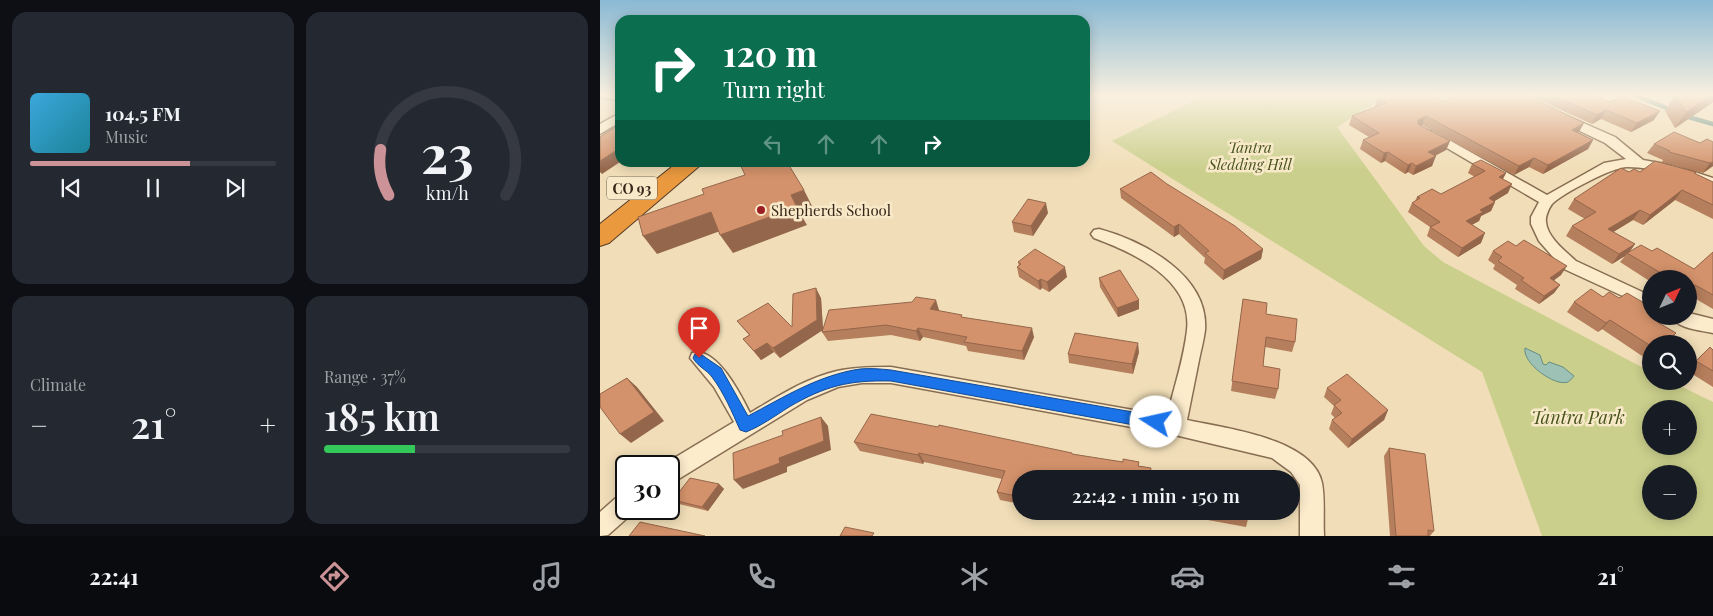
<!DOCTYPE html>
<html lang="en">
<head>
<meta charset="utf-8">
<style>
	body { margin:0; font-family:"Playfair Display",serif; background:#242831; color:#f1f3f6; height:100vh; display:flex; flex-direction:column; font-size:19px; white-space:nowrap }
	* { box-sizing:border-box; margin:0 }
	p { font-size:16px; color:#9ea1a6 }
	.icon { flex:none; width:28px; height:28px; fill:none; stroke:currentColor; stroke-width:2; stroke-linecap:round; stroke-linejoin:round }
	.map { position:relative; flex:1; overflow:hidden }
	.side { display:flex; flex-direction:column; gap:12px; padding:12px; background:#0d0f14; width:600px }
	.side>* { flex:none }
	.top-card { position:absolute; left:15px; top:15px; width:475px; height:152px; border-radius:15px; box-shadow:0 2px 12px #0003; background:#0b6e4f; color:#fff; overflow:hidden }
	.needle { width:32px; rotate:47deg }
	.controls { position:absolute; left:1042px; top:270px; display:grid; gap:10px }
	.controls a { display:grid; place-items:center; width:55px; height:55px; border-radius:50%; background:#171b24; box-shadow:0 2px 12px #0003; font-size:25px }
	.speed { position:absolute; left:15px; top:455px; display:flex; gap:10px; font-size:25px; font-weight:700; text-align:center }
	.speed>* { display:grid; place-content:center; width:65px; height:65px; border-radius:50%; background:#171b24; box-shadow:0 2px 12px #0003; line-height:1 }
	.speed .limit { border:2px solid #111; border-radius:8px; background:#fff; color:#111 }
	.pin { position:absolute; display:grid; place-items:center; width:42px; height:42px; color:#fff; margin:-51px -21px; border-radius:50% 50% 50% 0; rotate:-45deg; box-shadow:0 0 5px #0007 }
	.pin .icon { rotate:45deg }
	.me { position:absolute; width:55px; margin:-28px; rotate:280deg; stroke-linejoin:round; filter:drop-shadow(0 0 4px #0008) }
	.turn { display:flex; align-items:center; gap:18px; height:105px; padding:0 25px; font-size:22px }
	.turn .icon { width:65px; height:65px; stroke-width:2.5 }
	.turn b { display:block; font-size:35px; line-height:42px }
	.lanes { display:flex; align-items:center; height:48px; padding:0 25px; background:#0003; justify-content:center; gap:25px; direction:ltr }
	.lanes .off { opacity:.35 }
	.big { font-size:38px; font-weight:600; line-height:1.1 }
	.side .widget { flex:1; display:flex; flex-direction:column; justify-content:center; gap:8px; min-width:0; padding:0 18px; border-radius:15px; background:#242831 }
	.side .dial { align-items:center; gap:0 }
	.dial svg { height:130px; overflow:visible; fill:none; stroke:#363941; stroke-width:7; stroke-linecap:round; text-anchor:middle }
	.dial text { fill:#f1f3f6; stroke:none }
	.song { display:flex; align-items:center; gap:15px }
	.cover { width:60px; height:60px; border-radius:8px; background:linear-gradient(135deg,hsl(200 70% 55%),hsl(190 70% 35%)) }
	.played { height:5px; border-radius:2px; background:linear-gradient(90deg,#cb9397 65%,#363941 65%) }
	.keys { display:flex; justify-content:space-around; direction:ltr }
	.heat { display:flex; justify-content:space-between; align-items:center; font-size:28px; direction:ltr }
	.charge { height:8px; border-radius:4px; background:linear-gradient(90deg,#34c759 37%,#363941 0) }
	.side .tiles { flex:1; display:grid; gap:12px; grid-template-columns:repeat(2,1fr) }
	.trip { position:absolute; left:412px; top:470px; width:288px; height:50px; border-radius:25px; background:#171b24; box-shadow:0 2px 12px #0003; font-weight:600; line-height:50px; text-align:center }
	.menu { display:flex; height:80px; justify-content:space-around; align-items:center; background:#090b0e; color:#9ea1a6 }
	.menu .icon { width:35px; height:35px }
	.menu .selected { color:#cb9397 }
	.menu b { font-size:22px; color:#f1f3f6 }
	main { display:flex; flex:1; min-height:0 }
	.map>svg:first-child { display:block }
</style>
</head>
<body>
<main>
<section class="side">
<div class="tiles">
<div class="widget">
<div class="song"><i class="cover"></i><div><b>104.5 FM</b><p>Music</p></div></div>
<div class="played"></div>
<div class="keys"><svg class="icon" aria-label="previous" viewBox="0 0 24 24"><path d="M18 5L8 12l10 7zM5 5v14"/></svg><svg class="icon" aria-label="pause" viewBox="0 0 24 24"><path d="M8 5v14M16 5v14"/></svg><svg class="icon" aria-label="next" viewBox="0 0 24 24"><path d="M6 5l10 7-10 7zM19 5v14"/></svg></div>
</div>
<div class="widget dial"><svg viewBox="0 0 100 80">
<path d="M14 69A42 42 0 1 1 86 69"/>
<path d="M14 69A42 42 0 0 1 9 41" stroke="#cb9397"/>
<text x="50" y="56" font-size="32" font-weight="700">23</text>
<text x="50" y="72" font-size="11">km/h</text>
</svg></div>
<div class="widget"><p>Climate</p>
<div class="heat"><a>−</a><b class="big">21°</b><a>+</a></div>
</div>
<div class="widget"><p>Range · 37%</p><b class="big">185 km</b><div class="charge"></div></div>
</div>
</section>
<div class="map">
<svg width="1113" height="536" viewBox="0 0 1113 536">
	<rect width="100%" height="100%" fill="#f1deb8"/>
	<path fill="#cacf8c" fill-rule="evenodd" d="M606 95H792L782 99 737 127 824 246 843 262 1051 372V381H1070L1113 402V536H942L882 372 512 141ZM1051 409H1089V446H1051ZM1051 474H1089V511H1051Z"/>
	<path fill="#9ec1b5" stroke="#658e83" d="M925 348 940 355 943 364 946 365 949 362 963 367 974 376C974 377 969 381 968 382 955 387 922 363 925 348Z"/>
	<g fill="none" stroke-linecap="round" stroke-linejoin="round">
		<path stroke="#658e83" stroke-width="4.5" d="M1034 95 1074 111
			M1085 116 1113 124"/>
		<defs>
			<path id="street" d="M0 95H20V101L0 97Z
				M20 113V122L0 134V124Z
				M963 114 1015 137 1043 160 1076 166 1113 178V187C1084 180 1058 167 1027 167 1013 167 963 193 952 204 949 208 945 217 946 222 947 237 965 251 976 261L1051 296V309L964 269 960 265 939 241 931 224V217L939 202 823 134 825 131H833L947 195 1004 163 1026 159 1005 143 959 121 957 118 959 115Z
				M499 229C543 241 609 275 605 330 604 339 601 350 599 360 595 380 591 400 587 420 623 428 713 438 722 483 725 499 723 519 724 536H700V485L691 472 672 458 575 435 291 383H262L238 387 207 400 77 480 69 483V466H61L134 422 114 387 90 358 92 353C116 345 141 395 150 413 177 397 206 378 237 371 255 367 273 367 291 367L567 416C574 388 584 358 587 330 593 279 532 252 494 238L491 234 494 230Z
				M1089 313 1113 319V333C1100 330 1078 329 1070 316H1089Z
				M26 493V509H35L34 512 8 535 0 536V512L18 496Z"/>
			<path id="highway" d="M78 162H104L9 243 0 246V224Z"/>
		</defs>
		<use href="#street" stroke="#886d52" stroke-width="3"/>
		<use href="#highway" stroke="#553b28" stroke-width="2"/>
		<use href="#street" fill="#fceccc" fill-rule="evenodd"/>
		<use href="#highway" fill="#ea993f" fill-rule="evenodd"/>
	</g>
	<path fill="#b57e5c" d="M928 95H993L1054 120 1031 132 1001 119 992 124Z
		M1074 95H1113V101L1112 103 1075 128 1065 111 1075 95Z
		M777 98 844 101 984 123 978 132 993 140 988 149 943 174 929 167 914 175 822 125V126L850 141 846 150 835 156 832 166 813 175 808 172 805 174 785 161 781 163 760 149 763 140 769 137 749 125 752 116 775 107Z
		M1113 142V166L1103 173 1062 162 1063 160 1047 153 1054 144 1100 143Z
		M872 164 906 173 903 179 908 193 894 201 895 202 891 211 881 216 879 221 872 225 881 243 858 257 827 236 830 227 808 212 812 203 815 201 817 197 841 194 875 177 868 173Z
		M1029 172 1095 174 1113 182V219L1075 200 1043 225 1033 220 1013 232 1035 244 1030 251H1052L1094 269 1113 252V309L1089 295V279H1051V282L1020 262 1025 256 1012 264 966 236 972 226 985 219 968 209 974 199Z
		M567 184 663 249 661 259 623 280 604 263 605 258 579 234 574 237 521 198 520 189Z
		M448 213 433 236 414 232 412 222Z
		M893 251 961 275 954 280 960 285 954 293 939 304 915 289 917 285 893 269 895 265 888 260Z
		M418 262 467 277 449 292 442 288 440 290 419 277 417 267 419 266Z
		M499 278 539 300V309L518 317 500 287Z
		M1003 297 1060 324 1051 344V357L1048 360 1002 329 998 332 967 312 974 302Z
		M221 298 223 329 339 310V311L434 337 424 360 368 351 366 346 323 337 320 341 291 335 228 341 222 332V330L180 358 174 352 161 360 143 339 149 335 137 321 192 327Z
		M643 299 666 314 695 342 692 352 665 347 663 366 678 389 675 399 631 391Z
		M1110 347 1113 350V387L1089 372V367Z
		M539 352 533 374 469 363 468 354Z
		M727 388 788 410 784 420 748 448 729 429 732 420 735 418 731 414 734 406 724 397Z
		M254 442 472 453V455L551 468V479H421V504L400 500 397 492 402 479 324 462 323 464 260 451Z
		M789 448 834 531 830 536H790L784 456Z
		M119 484 124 489 108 511 79 504 73 500Z
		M586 511H648V519L646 527 586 516Z"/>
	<path fill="#94664b" d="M1112 95H1113V101L1112 103 1075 128 1086 112Z
		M1006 110 1001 119 992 124 997 115Z
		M1060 111 1054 120 1031 132 1037 123Z
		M826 116 822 125 815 129 818 120Z
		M984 123 979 132 967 139 972 130Z
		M993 140 988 149 943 174 948 165Z
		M850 141 846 150 824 161 828 152Z
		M20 148V162L2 174 0 172V161Z
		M788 152 785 161 781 163 784 153Z
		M836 156 832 166 813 175 816 166Z
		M934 158 929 167 914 175 919 166Z
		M1113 162V166L1103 173 1110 163Z
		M812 163 808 172 805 174 808 165Z
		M906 173 901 182 899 177Z
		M912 184 908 193 885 207 889 198Z
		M204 190 213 208 200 213 207 225 133 253 120 235 191 195Z
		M1082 190 1075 200 1043 225 1050 215Z
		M895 202 891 211 881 216 879 221 862 230 866 221 880 210Z
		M446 203 448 213 433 236 431 226Z
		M1040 210 1033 220 1002 239 1008 229Z
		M111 212 123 230 57 254 43 236Z
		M579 224V234L574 237V227Z
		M885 233 881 243 858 257 862 248Z
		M1035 244 1028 254 1027 253 1025 256 1012 264 1019 254Z
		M663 249 661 259 623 280 624 270Z
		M967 266 961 275 945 287 950 278Z
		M465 267 467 277 449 292 447 282Z
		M441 279 442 288 440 290 438 281Z
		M960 285 954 293 939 304 944 296Z
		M216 288 221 298 223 330 180 358 173 348 217 320Z
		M336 300 339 310 334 319 330 309Z
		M539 300V309L518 317 517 308Z
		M1010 320 1002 329 998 332 1006 323Z
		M318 328 323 337 320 341 316 331Z
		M432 328 434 337 424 360 422 351Z
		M167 343 174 352 161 360 154 351Z
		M538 343 539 352 533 374 532 364Z
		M27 378 37 387 64 421 31 443 20 434Z
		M788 410 784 420 748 448 752 439Z
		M221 417 228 426 231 450 187 467V472L143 489 134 480 179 458Z
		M319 453 324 462 323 464 318 455Z
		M119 484 124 489 108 511 102 507Z"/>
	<path fill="#d3926b" stroke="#94664b" d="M785 95H832L844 101 858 95H926L984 123 972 130 993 140 948 165 934 158 919 166 826 116 818 120V124L850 141 828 152 836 156 816 166 812 163 808 165 788 152 784 153 763 140 779 133 752 116 786 103 777 98Z
		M952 95H993L1010 102 1021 96 1060 111 1037 123 1006 110 997 115Z
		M1076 95H1112L1086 112Z
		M20 124V148L0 161V137Z
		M1074 132 1100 143 1107 139 1113 142V162L1110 163 1069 152 1070 151 1054 144Z
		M881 160 906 173 899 177 912 184 889 198 895 202 880 210 883 212 866 221 885 233 862 248 830 227 840 222 812 203 820 198 817 197 832 189 841 194 885 171 872 164Z
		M1055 161 1096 172 1094 173 1113 182V205L1082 190 1050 215 1040 210 1008 229 1035 244 1019 254 972 226 996 212 974 199 1021 168 1029 172 1034 169 1040 172Z
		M139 162H187L204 190 191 195 197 207 120 235 111 212 43 236 38 217 104 194 102 189 145 175Z
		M551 172 567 184 635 226 663 249 624 270 605 253 609 251 579 224 574 227 520 189Z
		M428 199 446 203 431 226 412 222Z
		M924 240 967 266 950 278 960 285 944 296 921 280 924 278 898 261 902 257 893 251 908 241 916 246Z
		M1041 245 1052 251 1057 248 1094 269 1113 252V295L1095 285 1091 288 1089 287V279H1074L1068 275 1066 276 1027 253Z
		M435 249 465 267 447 282 441 279 438 281 417 267 421 264 418 262Z
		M520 270 539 300 517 308 499 278Z
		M216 288 217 320 173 348 167 343 154 351 143 339 150 335 137 321 168 303 192 327 193 294Z
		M991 289 1003 297 1009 292 1019 298 1027 293 1051 307V316L1067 317 1059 323 1076 333 1065 344H1051V346L1010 320 1006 323 974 302Z
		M316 297 336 300 330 309 362 315 361 317 432 328 422 351 364 342 367 337 318 328 316 331 286 325 222 332 229 310 312 302Z
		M643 299 667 303 666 314 697 319 695 342 666 337 663 366 680 369 678 389 632 381Z
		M475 333 538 343 532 364 468 354Z
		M1110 347 1113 350V371L1096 361Z
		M747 374 788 410 752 439 732 420 742 413 734 405 741 400 727 388Z
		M27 378 54 412 20 434 0 407V394Z
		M271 414 338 427 339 425 472 453V454L523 462V459L539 462 538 466 551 468 549 479H421V497L397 492 405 471 319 453 318 455 254 442Z
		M221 417 224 441 179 458 180 463 134 480 133 453 183 435 182 431Z
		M789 448 825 454 834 531 828 530V536H796Z
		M592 476 604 479H591Z
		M90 478 119 484 102 507 73 500Z
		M606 511H648V519Z
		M40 522 105 536H29Z
		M245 527 274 533 272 536H240Z"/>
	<linearGradient id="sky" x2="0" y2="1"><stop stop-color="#8ab9d4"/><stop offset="0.56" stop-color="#f9f0df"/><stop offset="1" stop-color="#f9f0df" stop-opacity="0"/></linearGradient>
	<rect width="1113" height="170" fill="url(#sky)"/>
	<path fill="#1a73e8" stroke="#114b97" d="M99 353 121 368 148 416C184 397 219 375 260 369 270 368 281 369 291 370L556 416 561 418 563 422 561 427 556 429 291 381C249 380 225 386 189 407 175 416 161 426 146 432L140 430C132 412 124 393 112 377 107 370 97 366 93 358L95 354Z"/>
	<circle fill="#9c1e23" stroke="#f8e9c8" stroke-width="2" cx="161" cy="210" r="5"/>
	<g text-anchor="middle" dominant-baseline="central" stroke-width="5" stroke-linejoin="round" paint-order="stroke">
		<rect fill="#f8e9c8" stroke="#70604e" stroke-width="1" x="7" y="176.5" width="50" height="23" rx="4"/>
		<g font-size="14" font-weight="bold" fill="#362619">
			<text x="32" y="188">CO 93</text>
		</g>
		<g font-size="15" font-style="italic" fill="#48541e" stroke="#f8e9c8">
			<text x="650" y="147">Tantra<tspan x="650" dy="17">Sledding Hill</tspan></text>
		</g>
		<g font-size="15" fill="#362619" stroke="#f8e9c8" text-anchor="start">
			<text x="171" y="210">Shepherds School</text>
		</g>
		<g font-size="18" font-style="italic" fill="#48541e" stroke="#f8e9c8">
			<text x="978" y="417">Tantra Park</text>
		</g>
	</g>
</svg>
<div class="controls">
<a><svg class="needle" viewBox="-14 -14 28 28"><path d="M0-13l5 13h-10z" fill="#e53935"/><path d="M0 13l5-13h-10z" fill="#9ea1a6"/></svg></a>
<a><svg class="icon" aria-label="search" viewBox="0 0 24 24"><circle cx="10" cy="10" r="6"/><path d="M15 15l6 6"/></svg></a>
<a>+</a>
<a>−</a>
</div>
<div class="speed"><div class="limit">30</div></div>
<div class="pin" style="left:99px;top:358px;background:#d93025"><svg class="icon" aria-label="arrive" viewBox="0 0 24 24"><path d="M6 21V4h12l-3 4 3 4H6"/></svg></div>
<svg class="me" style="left:556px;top:422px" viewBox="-20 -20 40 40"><circle r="19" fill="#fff"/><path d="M0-13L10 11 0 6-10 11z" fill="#1a73e8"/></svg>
<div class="trip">22:42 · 1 min · 150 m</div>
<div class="top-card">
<div class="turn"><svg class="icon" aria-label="right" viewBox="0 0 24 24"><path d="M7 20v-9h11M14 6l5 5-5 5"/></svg><div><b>120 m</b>Turn right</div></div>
<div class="lanes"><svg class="icon off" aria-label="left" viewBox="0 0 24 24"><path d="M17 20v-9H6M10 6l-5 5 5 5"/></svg><svg class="icon off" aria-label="ahead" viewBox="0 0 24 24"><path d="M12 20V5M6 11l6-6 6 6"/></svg><svg class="icon off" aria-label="ahead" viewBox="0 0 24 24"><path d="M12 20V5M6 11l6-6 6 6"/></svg><svg class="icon" aria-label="right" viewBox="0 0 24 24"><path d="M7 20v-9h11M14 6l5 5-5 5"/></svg></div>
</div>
</div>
</main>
<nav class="menu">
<b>22:41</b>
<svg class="icon selected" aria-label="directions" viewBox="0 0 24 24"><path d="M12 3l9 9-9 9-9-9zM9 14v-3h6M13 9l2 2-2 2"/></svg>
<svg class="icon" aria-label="music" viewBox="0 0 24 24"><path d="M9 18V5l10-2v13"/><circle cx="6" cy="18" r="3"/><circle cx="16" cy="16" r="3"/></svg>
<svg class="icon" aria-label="phone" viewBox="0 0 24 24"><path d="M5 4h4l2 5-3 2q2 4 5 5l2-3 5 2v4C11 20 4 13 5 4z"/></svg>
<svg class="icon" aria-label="climate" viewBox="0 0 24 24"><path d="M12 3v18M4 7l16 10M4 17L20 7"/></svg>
<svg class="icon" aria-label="car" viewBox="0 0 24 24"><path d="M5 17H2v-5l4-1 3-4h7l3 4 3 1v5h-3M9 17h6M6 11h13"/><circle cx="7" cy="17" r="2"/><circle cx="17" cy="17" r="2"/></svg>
<svg class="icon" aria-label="filters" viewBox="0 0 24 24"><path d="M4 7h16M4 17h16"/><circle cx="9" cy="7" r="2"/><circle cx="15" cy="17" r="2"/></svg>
<b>21°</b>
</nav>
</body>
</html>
